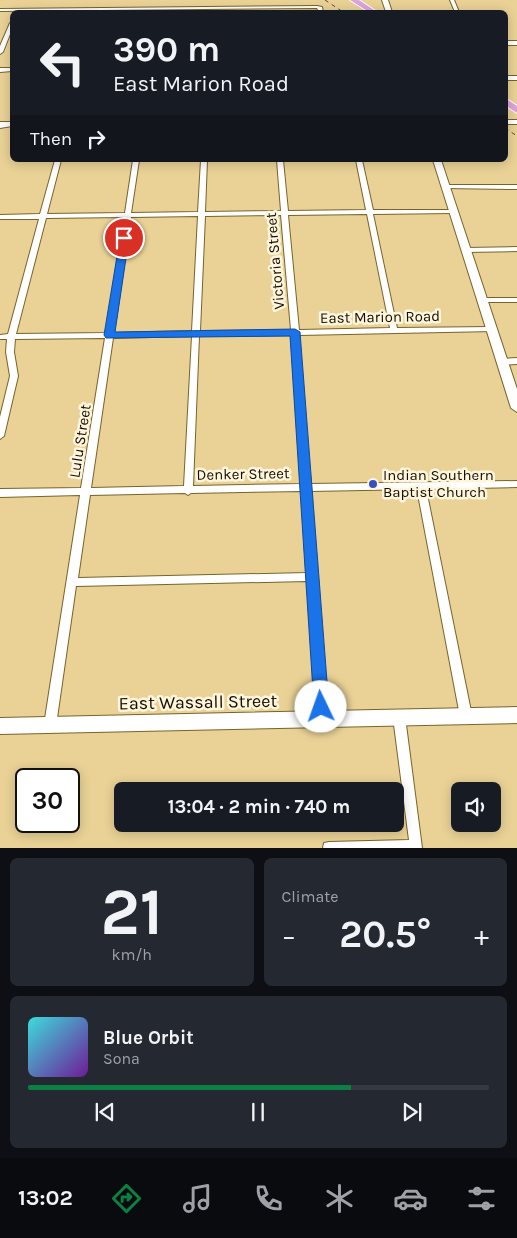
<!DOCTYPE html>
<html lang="en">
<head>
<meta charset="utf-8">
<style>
	body { margin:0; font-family:Karla,sans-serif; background:#242831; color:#f1f3f6; height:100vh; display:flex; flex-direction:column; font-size:19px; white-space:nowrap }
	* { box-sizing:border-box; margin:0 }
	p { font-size:16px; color:#9ea1a6 }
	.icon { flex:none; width:28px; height:28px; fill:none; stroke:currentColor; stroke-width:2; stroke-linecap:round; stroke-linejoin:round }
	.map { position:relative; height:848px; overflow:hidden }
	.drawer { display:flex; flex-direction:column; gap:10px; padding:10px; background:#0d0f14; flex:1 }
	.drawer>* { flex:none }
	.banner { position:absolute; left:10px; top:10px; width:498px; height:152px; border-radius:8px; box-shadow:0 2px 12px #0003; background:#171b24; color:#f1f3f6; overflow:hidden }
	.fabs { position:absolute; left:451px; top:782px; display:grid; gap:10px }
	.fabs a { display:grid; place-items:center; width:50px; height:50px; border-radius:8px; background:#171b24; box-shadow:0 2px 12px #0003; font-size:25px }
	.speed { position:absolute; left:15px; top:768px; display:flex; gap:10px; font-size:25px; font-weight:700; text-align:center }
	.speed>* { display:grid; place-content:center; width:65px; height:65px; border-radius:50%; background:#171b24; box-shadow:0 2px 12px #0003; line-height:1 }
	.speed .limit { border:2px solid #111; border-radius:8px; background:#fff; color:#111 }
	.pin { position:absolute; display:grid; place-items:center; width:42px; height:42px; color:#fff; margin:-21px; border:2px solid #fff; border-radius:50%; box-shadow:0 1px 5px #0007 }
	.me { position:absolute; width:55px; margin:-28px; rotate:357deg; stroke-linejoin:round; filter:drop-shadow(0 0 4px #0008) }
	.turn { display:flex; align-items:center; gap:18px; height:105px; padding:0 20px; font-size:22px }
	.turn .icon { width:65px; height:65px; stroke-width:2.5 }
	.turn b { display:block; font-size:35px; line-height:42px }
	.then { display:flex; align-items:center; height:48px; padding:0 20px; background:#0003; gap:10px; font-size:19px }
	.big { font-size:38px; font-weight:700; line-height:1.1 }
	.drawer .tile { flex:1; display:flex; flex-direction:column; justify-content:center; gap:8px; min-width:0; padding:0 18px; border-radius:8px; background:#242831 }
	.drawer .dial { align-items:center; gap:0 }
	.dial b { font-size:65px; line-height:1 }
	.song { display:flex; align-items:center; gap:15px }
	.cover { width:60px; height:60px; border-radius:8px; background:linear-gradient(135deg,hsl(180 70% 55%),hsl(280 70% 35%)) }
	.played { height:5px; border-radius:2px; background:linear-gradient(90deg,#0b8043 70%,#363941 70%) }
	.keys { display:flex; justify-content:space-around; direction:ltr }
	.heat { display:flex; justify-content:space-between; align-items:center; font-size:28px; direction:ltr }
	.drawer .tiles { flex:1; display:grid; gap:10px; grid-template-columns:1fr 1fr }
	.tile:last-child { grid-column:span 2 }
	.trip { position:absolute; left:114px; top:782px; width:290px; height:50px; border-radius:8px; background:#171b24; box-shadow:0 2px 12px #0003; font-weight:700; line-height:50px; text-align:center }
	.menu { display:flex; height:80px; justify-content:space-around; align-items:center; background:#090b0e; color:#9ea1a6 }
	.menu .icon { width:35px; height:35px }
	.menu .on { color:#0b8043 }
	.menu b { font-size:22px; color:#f1f3f6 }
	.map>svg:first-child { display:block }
</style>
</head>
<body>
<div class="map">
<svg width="517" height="848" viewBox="0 0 517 848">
	<rect width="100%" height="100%" fill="#ead296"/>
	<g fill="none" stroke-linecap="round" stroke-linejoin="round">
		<defs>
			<path id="street" d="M450 0H454L459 12H455Z
				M317 6 322 7 323 12H319L317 8 0 11V9Z
				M10 23H12V29L3 52 0 54V46Z
				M505 41H517V45H505Z
				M0 68H12V71L0 72Z
				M505 76H517V80H505Z
				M55 160H61L47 214 125 213 133 160H139L131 213 198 212 201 160H207L205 212 281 211 277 160H283L288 211 366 210 356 160H362L373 210H455L456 211 453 213 373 214 397 328 491 327H494L495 329 494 331 299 335 310 484 517 481V487L426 489 472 716 470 720 466 721 462 720 460 716 417 489 311 491 328 719 326 723 322 724 318 723 316 719 307 581 76 586 56 725 54 729 50 730 46 729 44 725 80 495 0 497V489L81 488 105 338 15 339 14 352 18 376 4 436 0 439V417L10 376 6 352 7 339H0V335L8 334 39 219H0V215L40 214ZM367 214 390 328 299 330 288 215ZM281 215 291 330 200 331 205 216ZM198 216 192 331 114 333 131 217ZM124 217 106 333 16 334 46 218ZM291 335 301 484 193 486 199 336ZM192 336 184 486 91 488 113 338ZM302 491 307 573 78 578 90 495 185 493 188 495 191 493Z
				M446 185H517V189L444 188V186Z
				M517 247V251L466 252 462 250 466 248Z
				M479 298H517V302H482L478 300Z
				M517 358V364L502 365 498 362 502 359Z
				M399 712 403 713 405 717 422 848H323L324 843 329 842 409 840 393 717 395 713Z"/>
			<path id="secondary" d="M382 0H388L392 12H386Z
				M505 120H517V124H505Z
				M0 122H12V126L0 128Z
				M433 160H441L517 389V412L511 408Z
				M517 707V723L0 734V718Z"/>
			<path id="primary" d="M350 0H359L377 12H369Z
				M505 98 517 106V113L505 105Z"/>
		</defs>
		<use href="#street" stroke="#796329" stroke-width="2"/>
		<use href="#secondary" stroke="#796329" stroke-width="2"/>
		<use href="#primary" stroke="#fff" stroke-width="2"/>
		<use href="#street" fill="#fff" fill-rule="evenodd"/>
		<use href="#secondary" fill="#fff" fill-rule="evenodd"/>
		<use href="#primary" fill="#e0a3dd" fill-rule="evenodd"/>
		<path stroke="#594b2f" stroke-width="1" stroke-dasharray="4 4" stroke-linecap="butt" d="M325 0 343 12
			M505 128 517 136"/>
	</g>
	<path fill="#1a73e8" stroke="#114b97" d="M124 235 129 238 115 332 295 329 300 332 329 707 327 712 321 714 316 712 314 707 290 336 106 338 104 335 120 238Z"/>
	<circle fill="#3650c2" stroke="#fef5dd" stroke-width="2" cx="373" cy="484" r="5"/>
	<g text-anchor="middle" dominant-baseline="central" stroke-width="5" stroke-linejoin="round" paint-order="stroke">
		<g font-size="15" fill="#160d00" stroke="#fef5dd">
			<text transform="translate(275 261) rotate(-95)">Victoria Street</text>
			<text transform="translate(380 317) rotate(-1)">East Marion Road</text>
			<text transform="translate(80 441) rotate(-81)">Lulu Street</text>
			<text transform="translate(243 474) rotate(-1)">Denker Street</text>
		</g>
		<g font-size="15" fill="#160d00" stroke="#fef5dd" text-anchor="start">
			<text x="383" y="475">Indian Southern<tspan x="383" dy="17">Baptist Church</tspan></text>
		</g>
		<g font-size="18" fill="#160d00" stroke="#fef5dd">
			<text transform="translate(198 702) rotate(-1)">East Wassall Street</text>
		</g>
	</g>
</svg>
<div class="fabs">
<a><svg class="icon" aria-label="sound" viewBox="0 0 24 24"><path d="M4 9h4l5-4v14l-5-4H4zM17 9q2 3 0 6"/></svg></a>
</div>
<div class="speed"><div class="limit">30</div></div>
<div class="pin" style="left:124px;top:238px;background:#d93025"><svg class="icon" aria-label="arrive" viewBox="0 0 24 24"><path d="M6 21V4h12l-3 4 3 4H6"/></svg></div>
<svg class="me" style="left:321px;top:707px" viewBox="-20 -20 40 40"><circle r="19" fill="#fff"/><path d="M0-13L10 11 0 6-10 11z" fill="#1a73e8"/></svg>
<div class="trip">13:04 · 2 min · 740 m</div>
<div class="banner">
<div class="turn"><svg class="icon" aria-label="left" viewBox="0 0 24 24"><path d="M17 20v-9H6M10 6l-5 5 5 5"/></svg><div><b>390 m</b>East Marion Road</div></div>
<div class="then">Then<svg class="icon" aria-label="right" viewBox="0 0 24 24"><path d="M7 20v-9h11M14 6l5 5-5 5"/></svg></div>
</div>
</div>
<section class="drawer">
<div class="tiles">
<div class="tile dial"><b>21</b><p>km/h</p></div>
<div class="tile"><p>Climate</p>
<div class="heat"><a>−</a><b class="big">20.5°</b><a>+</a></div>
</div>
<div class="tile">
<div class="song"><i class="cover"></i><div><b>Blue Orbit</b><p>Sona</p></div></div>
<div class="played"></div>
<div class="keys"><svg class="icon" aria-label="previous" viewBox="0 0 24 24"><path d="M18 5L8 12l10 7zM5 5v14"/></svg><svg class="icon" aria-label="pause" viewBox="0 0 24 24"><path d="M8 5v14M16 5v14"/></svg><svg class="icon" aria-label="next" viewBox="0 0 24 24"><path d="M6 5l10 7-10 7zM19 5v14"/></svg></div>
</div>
</div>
</section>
<nav class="menu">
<b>13:02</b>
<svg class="icon on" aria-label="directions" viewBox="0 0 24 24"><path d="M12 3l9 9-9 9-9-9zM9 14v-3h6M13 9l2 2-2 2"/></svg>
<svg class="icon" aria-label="music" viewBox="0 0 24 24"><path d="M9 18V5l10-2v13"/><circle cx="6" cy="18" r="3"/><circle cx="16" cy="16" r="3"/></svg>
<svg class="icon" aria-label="phone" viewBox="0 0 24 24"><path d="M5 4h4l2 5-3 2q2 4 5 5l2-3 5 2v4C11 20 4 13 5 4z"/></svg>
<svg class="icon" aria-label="climate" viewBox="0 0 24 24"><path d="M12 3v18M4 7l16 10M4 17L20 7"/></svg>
<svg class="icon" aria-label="car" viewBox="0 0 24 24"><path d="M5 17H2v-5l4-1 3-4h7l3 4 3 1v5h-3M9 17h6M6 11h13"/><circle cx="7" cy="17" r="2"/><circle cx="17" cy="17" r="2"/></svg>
<svg class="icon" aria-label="filters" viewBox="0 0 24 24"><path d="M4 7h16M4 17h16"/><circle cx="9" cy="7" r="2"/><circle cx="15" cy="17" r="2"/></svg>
</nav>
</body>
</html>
